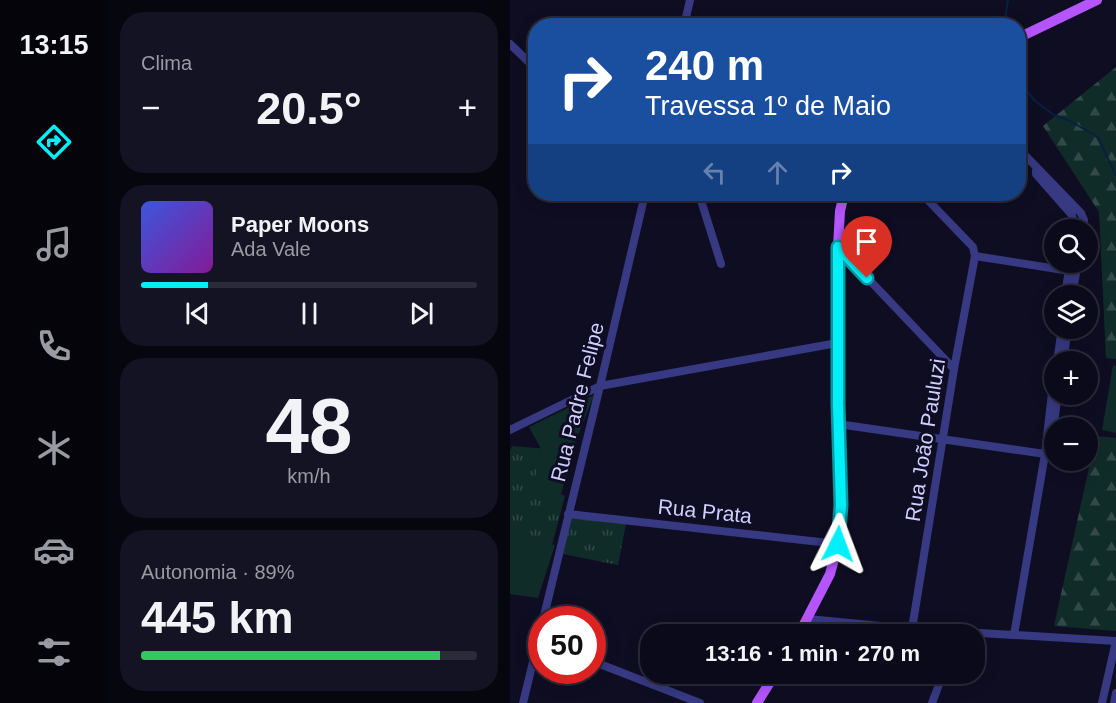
<!DOCTYPE html>
<html lang="pt">
<head>
<meta charset="utf-8">
<style>
	body { margin:0; font-family:Arial,sans-serif; background:#141323; color:#f1f3f6; height:100vh; display:flex; flex-direction:column; font-size:22px; white-space:nowrap }
	* { box-sizing:border-box; margin:0 }
	p { font-size:20px; color:#9a9aa2 }
	.icon { flex:none; width:33px; height:33px; fill:none; stroke:currentColor; stroke-width:2; stroke-linecap:round; stroke-linejoin:round }
	.map { position:relative; flex:1; overflow:hidden }
	.panel { display:flex; flex-direction:column; gap:12px; padding:12px; background:#06060e; width:402px }
	.panel>* { flex:none }
	.top-card { position:absolute; left:18px; top:18px; width:498px; height:183px; border-radius:24px; box-shadow:0 3px 15px #0003,0 0 0 2px #2b2b39; background:#1a4fa0; color:#fff; overflow:hidden }
	.buttons { position:absolute; left:534px; top:219px; display:grid; gap:12px }
	.buttons a { display:grid; place-items:center; width:54px; height:54px; border-radius:50%; background:#0b0a1a; box-shadow:0 3px 15px #0003,0 0 0 2px #2b2b39; font-size:30px }
	.speed { position:absolute; left:18px; top:606px; display:flex; gap:12px; font-size:30px; font-weight:700; text-align:center }
	.speed>* { display:grid; place-content:center; width:78px; height:78px; border-radius:50%; background:#0b0a1a; box-shadow:0 3px 15px #0003,0 0 0 2px #2b2b39; line-height:1 }
	.speed .limit { border:9px solid #d22; background:#fff; color:#111 }
	.pin { position:absolute; display:grid; place-items:center; width:51px; height:51px; color:#fff; margin:-62px -26px; border-radius:50% 50% 50% 0; rotate:-45deg; box-shadow:0 0 6px #0007 }
	.pin .icon { rotate:45deg }
	.me { position:absolute; width:66px; margin:-33px; rotate:3deg; stroke-linejoin:round; filter:drop-shadow(0 0 4px #0008) }
	.turn { display:flex; align-items:center; gap:21px; height:126px; padding:0 18px; font-size:27px }
	.turn .icon { width:78px; height:78px; stroke-width:2.5 }
	.turn b { display:block; font-size:42px; line-height:51px }
	.lanes { display:flex; align-items:center; height:57px; padding:0 18px; background:#0003; justify-content:center; gap:30px; direction:ltr }
	.lanes .off { opacity:.35 }
	.big { font-size:45px; font-weight:700; line-height:1.1 }
	.panel .widget { flex:1; display:flex; flex-direction:column; justify-content:center; gap:9px; min-width:0; padding:0 21px; border-radius:24px; background:#141323 }
	.panel .dial { align-items:center; gap:0 }
	.dial b { font-size:78px; line-height:1 }
	.song { display:flex; align-items:center; gap:18px }
	.cover { width:72px; height:72px; border-radius:9px; background:linear-gradient(135deg,hsl(230 70% 55%),hsl(290 70% 35%)) }
	.played { height:6px; border-radius:3px; background:linear-gradient(90deg,#00eff9 20%,#2b2b39 20%) }
	.keys { display:flex; justify-content:space-around; direction:ltr }
	.heat { display:flex; justify-content:space-between; align-items:center; font-size:33px; direction:ltr }
	.charge { height:9px; border-radius:4px; background:linear-gradient(90deg,#34c759 89%,#2b2b39 0) }
	.trip { position:absolute; left:130px; top:624px; width:345px; height:60px; border-radius:24px; background:#0b0a1a; box-shadow:0 3px 15px #0003,0 0 0 2px #2b2b39; font-weight:700; line-height:60px; text-align:center }
	main { display:flex; flex:1; min-height:0 }
	.menu { display:flex; flex-direction:column; width:108px; justify-content:space-around; align-items:center; background:#04040a; color:#9a9aa2 }
	.menu .icon { width:42px; height:42px }
	.menu .current { color:#00eff9 }
	.menu b { font-size:27px; color:#f1f3f6 }
	.map>svg:first-child { display:block }
</style>
</head>
<body>
<main>
<nav class="menu">
<b>13:15</b>
<svg class="icon current" aria-label="directions" viewBox="0 0 24 24"><path d="M12 3l9 9-9 9-9-9zM9 14v-3h6M13 9l2 2-2 2"/></svg>
<svg class="icon" aria-label="music" viewBox="0 0 24 24"><path d="M9 18V5l10-2v13"/><circle cx="6" cy="18" r="3"/><circle cx="16" cy="16" r="3"/></svg>
<svg class="icon" aria-label="phone" viewBox="0 0 24 24"><path d="M5 4h4l2 5-3 2q2 4 5 5l2-3 5 2v4C11 20 4 13 5 4z"/></svg>
<svg class="icon" aria-label="climate" viewBox="0 0 24 24"><path d="M12 3v18M4 7l16 10M4 17L20 7"/></svg>
<svg class="icon" aria-label="car" viewBox="0 0 24 24"><path d="M5 17H2v-5l4-1 3-4h7l3 4 3 1v5h-3M9 17h6M6 11h13"/><circle cx="7" cy="17" r="2"/><circle cx="17" cy="17" r="2"/></svg>
<svg class="icon" aria-label="filters" viewBox="0 0 24 24"><path d="M4 7h16M4 17h16"/><circle cx="9" cy="7" r="2"/><circle cx="15" cy="17" r="2"/></svg>
</nav>
<section class="panel">
<div class="widget"><p>Clima</p>
<div class="heat"><a>−</a><b class="big">20.5°</b><a>+</a></div>
</div>
<div class="widget">
<div class="song"><i class="cover"></i><div><b>Paper Moons</b><p>Ada Vale</p></div></div>
<div class="played"></div>
<div class="keys"><svg class="icon" aria-label="previous" viewBox="0 0 24 24"><path d="M18 5L8 12l10 7zM5 5v14"/></svg><svg class="icon" aria-label="pause" viewBox="0 0 24 24"><path d="M8 5v14M16 5v14"/></svg><svg class="icon" aria-label="next" viewBox="0 0 24 24"><path d="M6 5l10 7-10 7zM19 5v14"/></svg></div>
</div>
<div class="widget dial"><b>48</b><p>km/h</p></div>
<div class="widget"><p>Autonomia · 89%</p><b class="big">445 km</b><div class="charge"></div></div>
</section>
<div class="map">
<svg width="606" height="703" viewBox="0 0 606 703">
	<defs>
		<pattern id="forest-firs" width="22" height="20" patternUnits="userSpaceOnUse" patternTransform="scale(1.5)"><rect width="22" height="20" fill="#102c29"/><path d="M5 1l3.5 6h-7zM16 11l3.5 6h-7z" fill="#324949"/></pattern>
		<pattern id="park-tufts" width="24" height="20" patternUnits="userSpaceOnUse" patternTransform="scale(1.5)"><rect width="24" height="20" fill="#102c29"/><path d="M3 7l-1-3M5 7V3M7 7l1-3M15 17l-1-3M17 17v-4M19 17l1-3" fill="none" stroke="#324949"/></pattern>
	</defs>
	<rect width="100%" height="100%" fill="#0f0d22"/>
	<path fill="url(#forest-firs)" d="M606 67V359L596 358 589 212 533 126Z
		M586 436 606 438V631L544 626Z"/>
	<path fill="url(#park-tufts)" d="M2 446 63 451 51 494 55 496 42 545 0 592V451Z
		M61 516 116 524 108 565 53 554Z"/>
	<path fill="#102c29" d="M603 365 606 366V433L592 430Z
		M84 395 61 453 49 497 22 493 31 449 19 427Z
		M0 539H15L45 545 28 598 0 594Z"/>
	<g fill="none" stroke-linecap="round" stroke-linejoin="round">
		<path stroke="#08203f" stroke-width="2" d="M494 26 498 0
			M508 80 525 101 544 115 560 121 588 137 606 176"/>
		<path stroke="#373982" stroke-width="8" d="M174 26 180 0
			M0 44 26 69
			M508 148 571 213 574 220 573 230
			M526 171V174L562 215 565 230
			M189 194 211 264
			M412 194 463 247 465 256 566 272
			M328 247 444 369
			M555 296 560 262
			M562 296 568 262
			M547 362 552 328
			M553 362 558 328
			M328 424 535 454
			M0 430 90 386 327 343
			M538 436 543 430 548 394
			M58 514 328 544
			M298 619 402 629 606 641
			M33 620 90 386 135 194
			M402 629 444 369 465 256
			M504 635 535 454 544 376
			M82 661 190 703
			M13 703 32 625
			M422 703 433 674
			M592 703 606 641
			M604 703 606 693"/>
		<path stroke="#b555ff" stroke-width="10" d="M508 38 587 0
			M289 634 320 574 328 544 331 505 328 424V247L330 211 334 194
			M247 703 265 674"/>
	</g>
	<g fill="none" stroke-linecap="round" stroke-linejoin="round">
		<defs>
			<path id="route" d="M328 544 331 505 328 404V247L357 278"/>
		</defs>
		<use href="#route" stroke="#009ba2" stroke-width="15"/>
		<use href="#route" stroke="#00eff9" stroke-width="10"/>
	</g>
	<g text-anchor="middle" dominant-baseline="central" stroke-width="6" stroke-linejoin="round" paint-order="stroke">
		<g font-size="21" fill="#d0ceff" stroke="#0f0d22">
			<text transform="translate(67 402) rotate(-76)">Rua Padre Felipe</text>
			<text transform="translate(415 440) rotate(-81)">Rua João Pauluzi</text>
			<text transform="translate(195 511) rotate(6)">Rua Prata</text>
		</g>
	</g>
</svg>
<div class="buttons">
<a><svg class="icon" aria-label="search" viewBox="0 0 24 24"><circle cx="10" cy="10" r="6"/><path d="M15 15l6 6"/></svg></a>
<a><svg class="icon" aria-label="layers" viewBox="0 0 24 24"><path d="M12 4l9 5-9 5-9-5zM3 14l9 5 9-5"/></svg></a>
<a>+</a>
<a>−</a>
</div>
<div class="speed"><div class="limit">50</div></div>
<div class="pin" style="left:357px;top:278px;background:#d93025"><svg class="icon" aria-label="arrive" viewBox="0 0 24 24"><path d="M6 21V4h12l-3 4 3 4H6"/></svg></div>
<svg class="me" style="left:328px;top:544px" viewBox="-20 -20 40 40"><path d="M0-17L14 15 0 8-14 15z" fill="#00eff9" stroke="#fff" stroke-width="4"/></svg>
<div class="trip">13:16 · 1 min · 270 m</div>
<div class="top-card">
<div class="turn"><svg class="icon" aria-label="right" viewBox="0 0 24 24"><path d="M7 20v-9h11M14 6l5 5-5 5"/></svg><div><b>240 m</b>Travessa 1º de Maio</div></div>
<div class="lanes"><svg class="icon off" aria-label="left" viewBox="0 0 24 24"><path d="M17 20v-9H6M10 6l-5 5 5 5"/></svg><svg class="icon off" aria-label="ahead" viewBox="0 0 24 24"><path d="M12 20V5M6 11l6-6 6 6"/></svg><svg class="icon" aria-label="right" viewBox="0 0 24 24"><path d="M7 20v-9h11M14 6l5 5-5 5"/></svg></div>
</div>
</div>
</main>
</body>
</html>
